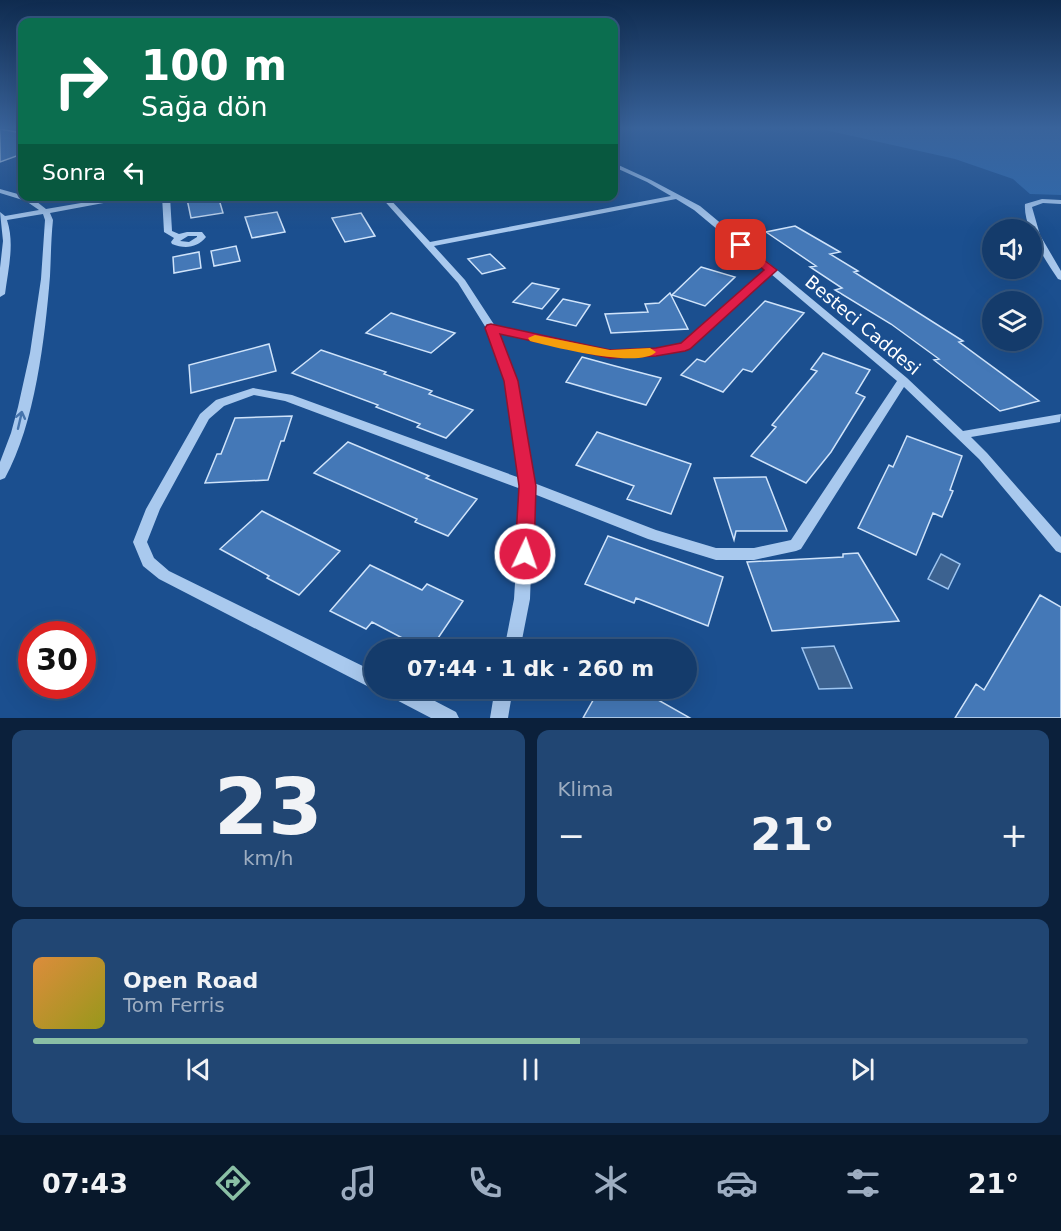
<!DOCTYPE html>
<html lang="tr">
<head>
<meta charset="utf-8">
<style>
	body { margin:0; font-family:"DejaVu Sans",sans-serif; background:#214673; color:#f1f3f6; height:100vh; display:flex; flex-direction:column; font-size:22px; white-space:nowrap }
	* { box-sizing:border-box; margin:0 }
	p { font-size:20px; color:#9dadc1 }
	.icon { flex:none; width:33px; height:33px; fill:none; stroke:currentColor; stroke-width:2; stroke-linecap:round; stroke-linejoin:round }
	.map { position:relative; height:718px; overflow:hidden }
	.sheet { display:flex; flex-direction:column; gap:12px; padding:12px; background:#0b203b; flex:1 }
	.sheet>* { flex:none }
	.guide { position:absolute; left:18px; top:18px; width:600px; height:183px; border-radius:12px; box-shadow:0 6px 24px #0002,0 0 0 2px #33557e; background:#0b6e4f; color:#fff; overflow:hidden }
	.tools { position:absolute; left:982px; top:219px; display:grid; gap:12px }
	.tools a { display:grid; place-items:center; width:60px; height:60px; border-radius:50%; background:#143b6b; box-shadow:0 6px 24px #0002,0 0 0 2px #33557e; font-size:30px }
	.speed { position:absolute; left:18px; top:621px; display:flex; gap:12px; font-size:30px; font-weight:700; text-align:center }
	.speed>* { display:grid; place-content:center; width:78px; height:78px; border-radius:50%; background:#143b6b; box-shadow:0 6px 24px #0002,0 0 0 2px #33557e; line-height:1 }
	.speed .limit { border:9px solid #d22; background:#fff; color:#111 }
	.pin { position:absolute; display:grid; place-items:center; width:51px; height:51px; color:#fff; margin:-26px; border-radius:12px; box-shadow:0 3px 9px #0006 }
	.me { position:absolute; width:66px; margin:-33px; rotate:3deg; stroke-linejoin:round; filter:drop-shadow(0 0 4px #0008) }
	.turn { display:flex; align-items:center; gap:21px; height:126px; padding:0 24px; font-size:27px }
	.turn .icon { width:78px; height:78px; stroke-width:2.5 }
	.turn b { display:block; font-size:42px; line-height:51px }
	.then { display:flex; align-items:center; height:57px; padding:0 24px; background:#0003; gap:12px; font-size:22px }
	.big { font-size:45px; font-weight:800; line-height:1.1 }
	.sheet .tile { flex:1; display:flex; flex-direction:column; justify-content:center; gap:9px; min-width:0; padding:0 21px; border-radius:12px; background:#214673 }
	.sheet .dial { align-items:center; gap:0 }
	.dial b { font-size:78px; line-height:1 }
	.song { display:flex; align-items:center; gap:18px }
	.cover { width:72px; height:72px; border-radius:9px; background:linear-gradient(135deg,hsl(30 70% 55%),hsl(60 70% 35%)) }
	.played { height:6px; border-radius:3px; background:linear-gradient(90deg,#8abfa5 55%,#33557e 55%) }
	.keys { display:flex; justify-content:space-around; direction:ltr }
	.heat { display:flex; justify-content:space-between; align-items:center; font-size:33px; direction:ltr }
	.sheet .tiles { flex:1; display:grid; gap:12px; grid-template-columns:1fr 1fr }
	.tile:last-child { grid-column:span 2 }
	.trip { position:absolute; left:364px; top:639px; width:333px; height:60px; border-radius:30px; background:#143b6b; box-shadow:0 6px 24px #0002,0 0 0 2px #33557e; font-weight:800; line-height:60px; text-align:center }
	.tab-bar { display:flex; height:96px; justify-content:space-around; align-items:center; background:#08182b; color:#9dadc1 }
	.tab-bar .icon { width:42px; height:42px }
	.tab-bar .selected { color:#8abfa5 }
	.tab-bar b { font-size:27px; color:#f1f3f6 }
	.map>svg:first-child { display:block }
</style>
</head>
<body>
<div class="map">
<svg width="1061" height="718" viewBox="0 0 1061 718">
	<rect width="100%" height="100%" fill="#1b4f8f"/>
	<path fill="#2e69ad" d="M821 129H1061V195L1030 194 1013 179 955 159Z"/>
	<path fill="#3c6290" stroke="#9cc4f0" stroke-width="1.5" d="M941 554 960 564 948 589 928 579Z
		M834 646 852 688 819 689 802 648Z"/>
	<path fill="#4478b7" stroke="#cfe3fa" stroke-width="1.5" d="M0 129 22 133V154L0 162Z
		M203 196H218L223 213 191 218 187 199Z
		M277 212 285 232 252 238 245 217Z
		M361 213 375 236 345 242 332 218Z
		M795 226 840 252 830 254 858 271 854 272 963 341 959 342 1039 401 1000 411 934 360 939 359 891 324 835 290 842 288 810 267 816 266 766 232Z
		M236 246 240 261 214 266 211 251Z
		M199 252 201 268 174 273 173 257Z
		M490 254 505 268 482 274 468 259Z
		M701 267 735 277 705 306 672 295Z
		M532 283 559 289 542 309 513 302Z
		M670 293 688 329 611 333 605 314 648 312 645 304 659 303Z
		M563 299 590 305 576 326 547 319Z
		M765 301 804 313 752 372 743 369 723 392 681 375 697 359 705 362Z
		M391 313 429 325 455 333 431 353 366 333Z
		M269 344 276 371 191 393 189 365Z
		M321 350 386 372 384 374 432 391 429 394 473 410 446 438 417 427 420 424 376 407 378 405 292 373Z
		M823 353 870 370 856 393 865 397 831 452 806 483 751 456 776 427 772 425 817 371 811 369Z
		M582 357 615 366 661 378 646 405 566 382Z
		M292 416 284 441H281L268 480 205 483 217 454H221L235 418Z
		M597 432 691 464 671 514 627 499 634 486 576 465Z
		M907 436 962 456 950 490 953 491 942 517 933 513 916 555 858 528 889 465 893 467Z
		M348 442 429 476 426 478 477 499 448 536 415 522 417 519 314 473Z
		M766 477 787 531H736L734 540 714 478Z
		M262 511 340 551 299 595 267 578 269 576 220 549Z
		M608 536 723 577 708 626 636 598 634 603 585 584Z
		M858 553 899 621 772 631 747 562 843 557V554Z
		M370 565 422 590 427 584 463 601 430 650H425L372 622 366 629 330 611Z
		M1040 595 1061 607V718H955L976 684 984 690Z
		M600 688H637L690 718H583Z"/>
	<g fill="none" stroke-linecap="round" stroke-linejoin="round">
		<path fill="#a9c9ee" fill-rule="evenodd" d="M614 163 651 180 700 206 907 378 963 431 1061 414 1060 422 971 437 987 453 1061 537V553L1056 551 979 459 904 387 801 549 796 551 754 560H716L648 539 534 494 530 599 520 650H504L514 599 521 489 285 401 254 395 224 406 209 419 160 509 147 542 154 558 169 571 375 672V688H377L375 689 369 687 159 579 143 566 133 542 146 509 200 414 216 400 253 388 292 395 520 478 506 381 486 328 458 283 380 196H387L430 242 671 196 647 182 614 167ZM676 199 694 210 766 270 682 344 655 349 610 351 495 326 465 280 434 246ZM771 274 897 381 791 540 754 548H716L656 530 534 483 516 381 498 332 610 357 655 355 685 350 689 349Z
			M0 189 32 198 46 209 122 196H141L50 213 53 220C51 238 51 257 50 276 45 338 35 424 5 478L0 480V462L11 433 18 407 30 353 41 279 45 220 43 214 7 220C15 244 8 270 5 294L0 297V268L3 241 0 212 5 216 39 210 26 201 0 193Z
			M162 196H170L172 231 179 234 187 232H202L206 237C197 248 185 249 172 244L171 242 174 238 164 232ZM188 236H197V237L189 242 180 241Z
			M1042 199 1061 200V204L1043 203 1032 207 1040 235 1061 271V280L1058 279C1045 260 1023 226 1025 204Z
			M383 688H410L456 712 459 718H431L385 694Z
			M495 688H513L508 718H490Z"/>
	</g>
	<defs><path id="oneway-shaft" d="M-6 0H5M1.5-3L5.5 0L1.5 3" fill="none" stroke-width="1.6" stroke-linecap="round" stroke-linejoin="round" transform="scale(1.5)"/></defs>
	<use stroke="#4674ac" href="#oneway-shaft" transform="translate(20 420) rotate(-77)"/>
	<linearGradient id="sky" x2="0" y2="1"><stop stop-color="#0f2b4f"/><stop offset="0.56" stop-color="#39639b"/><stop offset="1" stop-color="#39639b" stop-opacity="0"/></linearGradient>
	<rect width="1061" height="229" fill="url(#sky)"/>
	<path fill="#e11d48" stroke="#92132f" stroke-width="1.5" d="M741 242 777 270 690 349 685 351 656 356 610 358 500 334 518 381 536 486 534 554 531 559 525 561 518 559 515 554 519 486 504 381 485 328 487 325 491 324 610 350 656 348 681 343 764 270 738 248V243Z"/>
	<path fill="#f59e0b" d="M535 335 610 350 650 348 656 352C640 369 553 347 530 341L528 338Z"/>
	<g text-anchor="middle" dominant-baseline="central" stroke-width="6" stroke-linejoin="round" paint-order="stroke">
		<g font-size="18" fill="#fff" stroke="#1b4f8f">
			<text transform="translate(863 325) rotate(40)">Besteci Caddesi</text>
		</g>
	</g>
</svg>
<div class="tools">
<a><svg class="icon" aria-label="sound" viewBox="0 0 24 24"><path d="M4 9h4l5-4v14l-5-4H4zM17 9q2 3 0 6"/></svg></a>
<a><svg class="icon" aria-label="layers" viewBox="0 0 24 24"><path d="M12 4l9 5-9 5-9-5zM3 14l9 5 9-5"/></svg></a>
</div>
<div class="speed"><div class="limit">30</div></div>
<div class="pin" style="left:741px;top:245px;background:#d93025"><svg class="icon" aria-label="arrive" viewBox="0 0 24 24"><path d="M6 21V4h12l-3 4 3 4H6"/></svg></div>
<svg class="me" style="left:525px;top:554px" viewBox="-20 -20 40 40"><circle r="17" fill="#e11d48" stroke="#fff" stroke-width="3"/><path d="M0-11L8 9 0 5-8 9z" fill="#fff"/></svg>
<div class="trip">07:44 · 1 dk · 260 m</div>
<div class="guide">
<div class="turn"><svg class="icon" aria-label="right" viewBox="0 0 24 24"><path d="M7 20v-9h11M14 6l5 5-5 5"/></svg><div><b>100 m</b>Sağa dön</div></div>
<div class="then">Sonra<svg class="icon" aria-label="left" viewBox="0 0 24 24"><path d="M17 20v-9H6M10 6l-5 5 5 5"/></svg></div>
</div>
</div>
<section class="sheet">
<div class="tiles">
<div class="tile dial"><b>23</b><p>km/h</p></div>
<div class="tile"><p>Klima</p>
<div class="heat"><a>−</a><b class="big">21°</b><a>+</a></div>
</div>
<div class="tile">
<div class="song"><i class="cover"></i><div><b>Open Road</b><p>Tom Ferris</p></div></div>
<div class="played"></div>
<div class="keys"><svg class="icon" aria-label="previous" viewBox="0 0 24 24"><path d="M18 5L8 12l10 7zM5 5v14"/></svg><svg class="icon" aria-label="pause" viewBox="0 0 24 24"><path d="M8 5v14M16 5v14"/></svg><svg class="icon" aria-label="next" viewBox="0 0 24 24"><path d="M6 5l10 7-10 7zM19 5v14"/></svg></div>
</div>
</div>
</section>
<nav class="tab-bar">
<b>07:43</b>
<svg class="icon selected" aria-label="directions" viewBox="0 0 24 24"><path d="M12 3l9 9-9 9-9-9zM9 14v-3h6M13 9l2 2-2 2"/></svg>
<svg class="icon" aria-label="music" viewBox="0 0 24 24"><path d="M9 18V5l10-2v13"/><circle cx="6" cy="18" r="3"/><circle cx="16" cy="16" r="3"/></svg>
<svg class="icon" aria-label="phone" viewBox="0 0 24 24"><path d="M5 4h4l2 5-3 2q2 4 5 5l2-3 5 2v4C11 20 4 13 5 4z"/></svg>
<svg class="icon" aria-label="climate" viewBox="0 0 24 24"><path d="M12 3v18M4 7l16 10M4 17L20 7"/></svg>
<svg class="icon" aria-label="car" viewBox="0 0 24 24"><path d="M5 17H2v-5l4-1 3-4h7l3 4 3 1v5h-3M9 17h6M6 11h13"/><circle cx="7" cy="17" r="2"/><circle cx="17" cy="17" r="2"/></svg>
<svg class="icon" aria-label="filters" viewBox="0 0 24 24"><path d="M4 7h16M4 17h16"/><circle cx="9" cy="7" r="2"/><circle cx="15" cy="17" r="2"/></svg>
<b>21°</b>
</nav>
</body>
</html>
